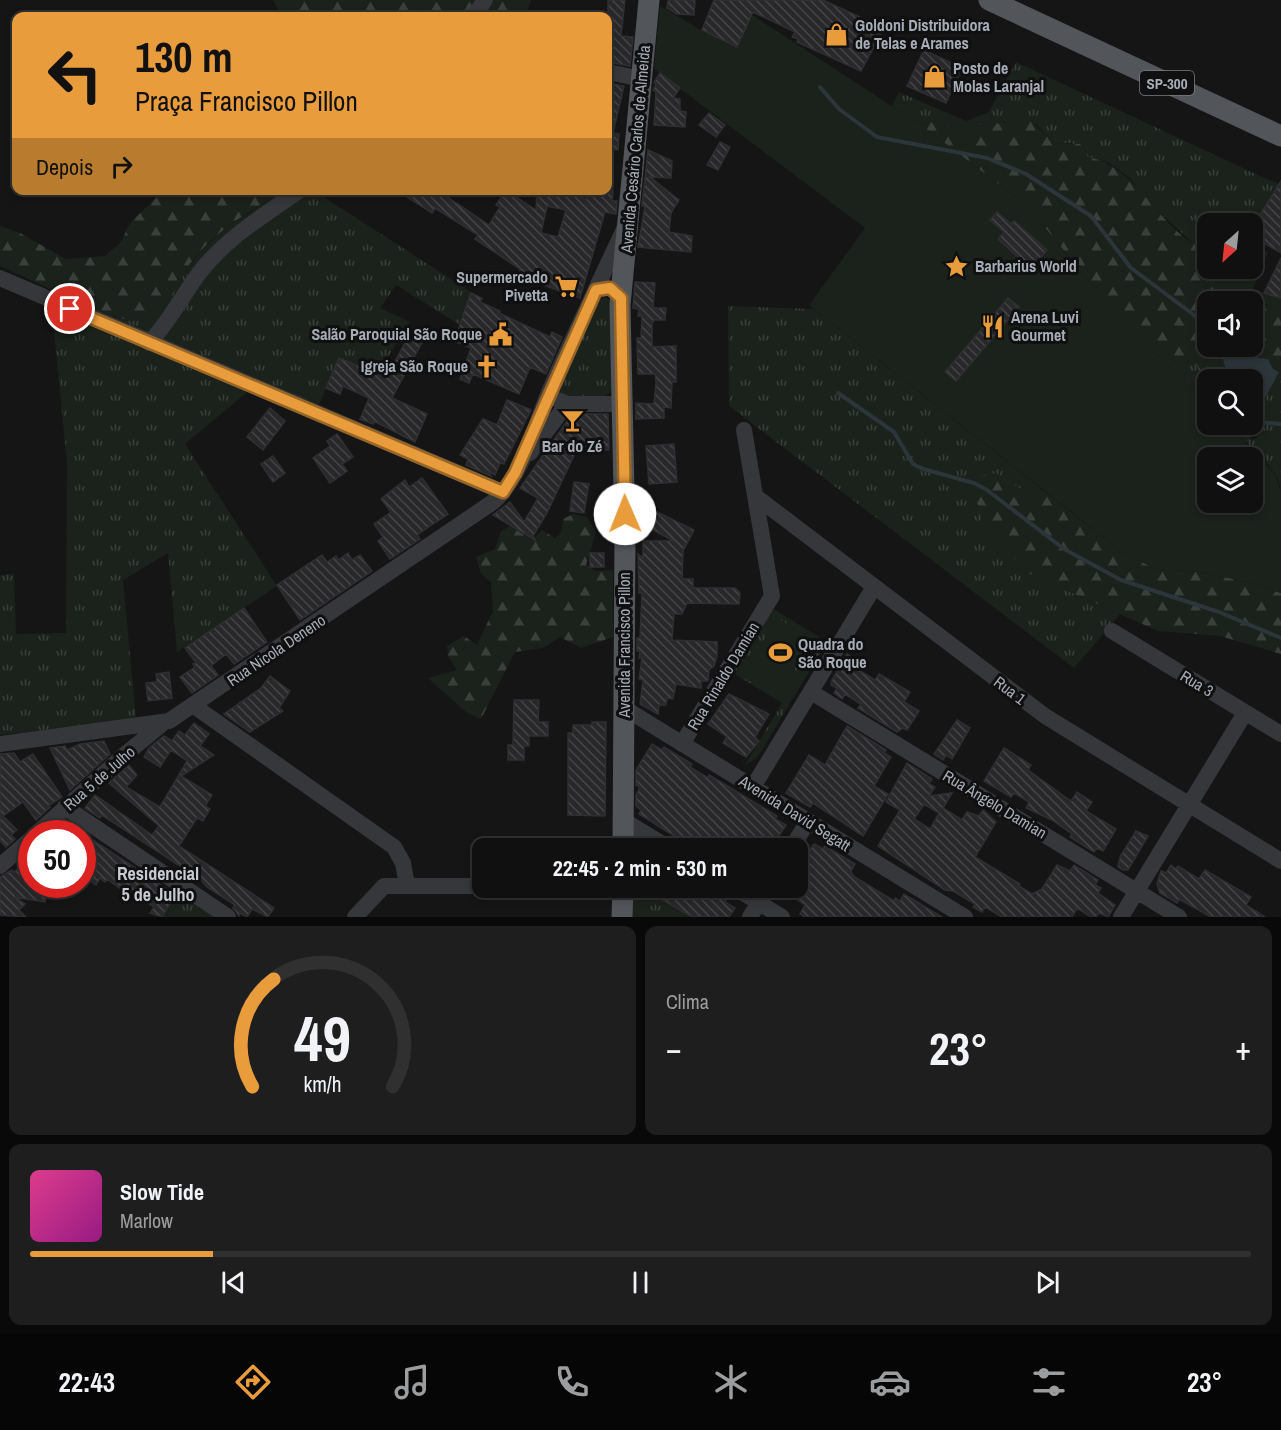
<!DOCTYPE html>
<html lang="pt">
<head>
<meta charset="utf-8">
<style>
	body { margin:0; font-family:"Archivo Narrow",sans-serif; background:#1e1e1e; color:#f1f3f6; height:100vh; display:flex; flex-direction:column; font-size:22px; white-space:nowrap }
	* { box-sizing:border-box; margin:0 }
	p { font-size:20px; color:#9c9d9f }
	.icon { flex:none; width:33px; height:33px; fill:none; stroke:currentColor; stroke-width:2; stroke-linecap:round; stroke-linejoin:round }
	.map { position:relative; height:917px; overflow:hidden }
	.side { display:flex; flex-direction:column; gap:9px; padding:9px; background:#090909; flex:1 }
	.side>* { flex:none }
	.hud { position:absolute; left:12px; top:12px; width:600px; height:183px; border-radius:12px; box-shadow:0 3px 9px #0003,0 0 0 2px #303030; background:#e89c3b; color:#111; overflow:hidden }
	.needle { width:39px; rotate:207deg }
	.controls { position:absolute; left:1197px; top:213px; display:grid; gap:12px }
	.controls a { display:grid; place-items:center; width:66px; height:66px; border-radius:12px; background:#101010; box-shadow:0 3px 9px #0003,0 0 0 2px #303030; font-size:30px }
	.speed { position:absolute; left:18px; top:820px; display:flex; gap:12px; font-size:30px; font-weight:700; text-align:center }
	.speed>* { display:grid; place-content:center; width:78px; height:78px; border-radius:50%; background:#101010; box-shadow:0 3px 9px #0003,0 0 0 2px #303030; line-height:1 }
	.speed .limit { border:9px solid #d22; background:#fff; color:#111 }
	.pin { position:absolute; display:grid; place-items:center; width:51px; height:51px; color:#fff; margin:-26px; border:3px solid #fff; border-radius:50%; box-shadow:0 2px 6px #0007 }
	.me { position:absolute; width:66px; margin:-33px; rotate:359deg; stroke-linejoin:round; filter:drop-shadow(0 0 4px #0008) }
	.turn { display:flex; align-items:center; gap:21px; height:126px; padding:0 24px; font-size:27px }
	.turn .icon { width:78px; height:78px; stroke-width:2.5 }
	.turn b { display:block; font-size:42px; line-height:51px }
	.then { display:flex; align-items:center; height:57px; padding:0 24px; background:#0003; gap:12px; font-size:22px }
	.big { font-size:45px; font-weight:700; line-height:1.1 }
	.side .widget { flex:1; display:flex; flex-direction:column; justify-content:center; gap:9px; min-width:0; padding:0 21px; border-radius:12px; background:#1e1e1e }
	.side .dial { align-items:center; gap:0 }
	.dial svg { height:156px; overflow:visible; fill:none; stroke:#303030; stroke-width:7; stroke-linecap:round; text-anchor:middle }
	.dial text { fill:#f1f3f6; stroke:none }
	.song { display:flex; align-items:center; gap:18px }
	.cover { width:72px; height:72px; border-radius:9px; background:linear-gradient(135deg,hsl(330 70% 55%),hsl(310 70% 35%)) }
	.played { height:6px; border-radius:3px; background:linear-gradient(90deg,#e89c3b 15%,#303030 15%) }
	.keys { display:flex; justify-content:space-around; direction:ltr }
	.heat { display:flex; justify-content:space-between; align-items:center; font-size:33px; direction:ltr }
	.side .tiles { flex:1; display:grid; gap:9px; grid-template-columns:1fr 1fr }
	.widget:last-child { grid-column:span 2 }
	.trip { position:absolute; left:472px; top:838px; width:336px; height:60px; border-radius:12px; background:#101010; box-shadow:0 3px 9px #0003,0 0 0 2px #303030; font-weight:700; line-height:60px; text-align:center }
	.menu { display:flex; height:96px; justify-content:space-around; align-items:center; background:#060606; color:#9c9d9f }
	.menu .icon { width:42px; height:42px }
	.menu .selected { color:#e89c3b }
	.menu b { font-size:27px; color:#f1f3f6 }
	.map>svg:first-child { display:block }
</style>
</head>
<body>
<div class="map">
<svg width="1281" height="917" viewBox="0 0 1281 917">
	<defs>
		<pattern id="grass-tufts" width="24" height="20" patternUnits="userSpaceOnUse" patternTransform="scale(1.5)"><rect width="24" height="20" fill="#1b211b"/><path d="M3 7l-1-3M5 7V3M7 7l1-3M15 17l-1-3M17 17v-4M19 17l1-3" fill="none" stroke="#393f3a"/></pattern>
		<pattern id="forest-firs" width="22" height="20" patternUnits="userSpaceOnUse" patternTransform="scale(1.5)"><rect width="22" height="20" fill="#1b211b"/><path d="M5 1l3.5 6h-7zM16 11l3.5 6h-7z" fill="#393f3a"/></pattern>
		<pattern id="building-back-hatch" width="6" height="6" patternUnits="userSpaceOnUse" patternTransform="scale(1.5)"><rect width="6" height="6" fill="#28282a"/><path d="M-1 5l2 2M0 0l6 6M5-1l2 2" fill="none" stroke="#444447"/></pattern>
	</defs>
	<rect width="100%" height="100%" fill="#151516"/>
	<path fill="url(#grass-tufts)" d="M1016 62 1262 177 1279 184 1253 228 1252 224H1208L1207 250 1196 246 1145 199 1131 179 1109 163 1088 157 1072 143H1054L1036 124 1010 122 973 126 958 142 950 128 938 121 921 125 892 106 899 92 966 121 989 112Z
		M313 190 471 292 460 325 396 285 380 308 410 322 377 374 339 358 318 407 258 383 185 444 277 586 177 652 168 553 123 580 136 719 0 735V575L14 574 16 634 66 633 67 464 52 311 60 292 118 318 182 276 200 252 225 228 283 191Z
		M1253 243 1268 252 1253 289 1281 298V309L1247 297 1236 284 1241 269 1252 268Z
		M603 297 612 300 613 390 603 397H566L559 391 599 300Z
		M728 306 814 309 1043 490 1035 498 1030 574 1120 614 1074 668 729 406Z
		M1220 347H1234L1262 357 1281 372V490C1276 464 1245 442 1227 425H1236L1253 440 1263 432 1253 422 1252 380 1228 379Z
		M1156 354 1186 364 1196 362 1207 405Z
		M772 608 827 642 757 758 745 765 782 703 733 673Z
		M632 888H642L690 917H632Z
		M181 892 218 917H163Z"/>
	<path fill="url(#forest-firs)" d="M273 0H531L526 16H282Z
		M1023 114 1054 143 1080 144 1088 157C1140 167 1160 234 1207 250L1208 268 1241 269 1236 284 1247 297 1281 309V372L1273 369 1262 357H1251L1234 347 1252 346V302H1208V346L1220 347 1228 379 1208 380 1207 398 1196 362 1186 364 1156 354 1117 315 1027 206 921 125 938 121 950 128 958 142 973 126 1010 122Z
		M168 190 283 191C249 212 214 231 190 264 177 283 166 317 140 321 118 324 26 277 0 266V226L20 233 66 259 105 256 121 242 130 223 162 192Z
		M996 473 1035 498 1043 490 1122 552 1156 569 1200 572 1244 581 1281 593V654L1220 636 1158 631 1030 574 983 525 973 486 980 476Z
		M573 514 587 517 596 532 586 565 596 571 613 570V637L581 648 560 637 543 648 515 652 481 719 467 713 428 678 457 670 448 656 447 646 464 636 477 645 493 611 491 582 481 574 476 557 495 549 501 531 510 526 532 540 542 530 555 538 561 533 563 519Z"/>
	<path fill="#1b211b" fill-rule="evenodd" d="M660 6 699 29 737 46 752 15 921 125 1027 206 1117 315 1207 405 1208 424 1227 425 1264 461 1275 475 1281 490V593L1244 581 1200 572 1156 569 1122 552 809 305 865 228 654 69ZM1208 458H1252V502H1208Z
		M777 618 812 639 783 689 748 668Z"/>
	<path fill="#2c353a" d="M1220 347H1234L1251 357 1268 359 1273 369 1279 372 1254 418 1252 380 1228 379Z"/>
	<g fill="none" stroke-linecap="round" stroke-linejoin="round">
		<path stroke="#2c353a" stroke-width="4" d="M820 87 839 109 877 137 987 158 1026 174 1091 216 1131 268 1194 315 1208 329
			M838 393 894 432 913 464 923 469 974 483 987 490 1064 549 1121 580 1219 612 1281 638
			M1252 413 1259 422 1281 424"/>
	</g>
	<path fill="url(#building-back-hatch)" stroke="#2f2f32" stroke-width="1.5" fill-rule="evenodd" d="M608 0H625L621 36 633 37 630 66 608 62Z
		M668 0H695L694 15 677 14 667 8Z
		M714 0H823L884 28 861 71 797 42 798 39 792 37 795 32 753 12 737 47 702 30Z
		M924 50 962 68 946 103 907 86Z
		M660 73 680 88 673 98 680 99V111L686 112 685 127 654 125 656 92 653 90 656 85 654 82Z
		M608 83 624 86 613 133 619 134 618 150 608 149Z
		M709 113 725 125 716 137 699 125Z
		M720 142 730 147 718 170 707 165Z
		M648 150 672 161 671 178 650 177 679 200 671 213 669 232 692 236 691 252 638 247 645 206H642Z
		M1281 181V253L1252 236V228Z
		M412 190H437L489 225 500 207 496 205 506 190 536 210 537 190H554L587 199 589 190H613L612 201H617L616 214 605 212 580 298 518 276 520 269 475 239 478 235 435 208 432 213 407 197ZM547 206 566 210 558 237 541 233Z
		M997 212 1011 224 1014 221 1047 250 1031 269 998 239 1004 232 990 220Z
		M1281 258V298L1264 293Z
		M635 282 655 283 653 308H666L665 320H654L652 323V347L676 346V382H672L671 408 664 407V418L636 419V403L654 404 656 382 655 374H638L637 338H641L642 316H638L639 309 633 308Z
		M471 293 482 298 480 302 500 311 499 313 550 337 552 332 562 337 546 374 530 367 519 394 473 374 469 383 460 379 471 348 454 341Z
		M1008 298 1019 307 956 381 945 372Z
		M413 328 426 335 392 398 427 414 415 442 374 421 373 424 360 419 369 398 343 386 340 394 326 388 339 358 386 378Z
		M507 400 531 410 504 464 500 463 495 475 488 471 491 476 466 465 468 459 460 455 483 419 497 425Z
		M270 408 285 421 263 450 247 437Z
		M572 414H608L609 450 577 449 547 513 533 536 535 540 493 515 510 502 524 522 538 498 520 488Z
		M337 434 353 457 342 464 347 471 330 483 313 458 330 446 327 441Z
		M674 444 677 482 649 484 646 446Z
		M273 456 285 473 273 482 261 464Z
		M422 478 448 514 417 535 420 539 390 559 378 541 383 537 374 524 391 512 381 499 405 480 409 487Z
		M574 482 589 484 584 513 570 511Z
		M651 509 694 530 683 551 682 579H693V588H735L740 593 739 604 687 603 682 614H674L672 640 717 642V656L714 666 709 670 708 681H701V688L676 684 673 699 667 698 666 705H659L658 714 640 704 643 680 639 679 642 658H639L640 651H637V638H640L642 593H639L638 554 643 558V541H674L643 525Z
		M348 553 352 560 360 555 372 571 300 620 277 585 322 555 327 562 336 556 338 560Z
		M590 553H604V567H590Z
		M244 608 267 642 234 664 226 654 211 666 218 675 192 693 180 677 195 667 193 664 196 663 185 648Z
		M847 654 864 665 860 671 875 680 879 674 910 692 904 702 919 711 907 730 903 728 897 732 858 708 861 704 845 694 842 699 834 693 837 688 831 685 832 680Z
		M169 672 172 698 148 701 146 683 157 682 156 674Z
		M270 676 290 691 279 708 283 711 250 732 224 714 261 688Z
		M729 694 769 714 755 737 759 741 746 757 723 743 727 737 708 724Z
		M514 700H539L538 722H548V736H529V746H524V760H508V745H513Z
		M957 720 970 728 952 759 946 755 943 760 934 754Z
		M592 722H606L605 816 568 815V733H573V725H592Z
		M194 723 209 734 200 746 214 755 181 776 212 795 205 806 210 809 203 821 197 818 179 846 274 908 268 917 252 909 247 917 240 913 239 916 233 908 235 905 207 887 200 879 102 815 100 818 85 808 95 795 152 835 159 826 109 783 129 765 137 775 126 787 160 807 187 761 171 750 160 767 144 757 149 748 164 736 172 741 179 731 185 735Z
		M847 726 886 750 884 753 891 757 874 786 888 794 863 836 813 803 810 807 786 793 809 755 825 765Z
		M104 741 110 754 70 790 50 748 65 746 67 750 80 744Z
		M652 744 662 750 664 747 692 764 690 767 708 778 709 775 777 816 775 819 786 825 777 839 781 841 777 849H695L639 814 641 810 636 806V795L640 787 636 785V770Z
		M1004 748 1031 765 1028 770 1071 801 1077 792 1092 802 1086 811 1116 829 1103 851 1097 848 1094 852 1070 837 1072 834 1052 820 1026 808 1029 802 1014 793 1011 797 984 781Z
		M14 753 20 762 33 754 62 797 49 805 50 807 36 820 23 802 3 816 17 830 11 835 15 839 6 847 0 841V754Z
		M907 763 932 779 929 784 935 787 929 796 952 793 943 808 962 820 967 812 979 816 983 810 996 822 975 857 1020 884 1019 886 1032 894 1042 889 1057 865 1070 871 1074 865 1098 880 1095 885 1101 888 1098 893 1115 905 1108 917 1099 913 1096 917H1091L1077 908 1072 917H1002L985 907 982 912 973 907 975 904 953 891 945 890 878 846 900 810 886 802ZM924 804 939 813 930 829 914 819Z
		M67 823 176 895 162 917 150 913 154 907 139 897 136 900 107 879 105 882 100 878 96 885 82 875V834H60Z
		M1136 831 1148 836 1128 870H1123L1118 867 1120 857Z
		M814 844 823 849 825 846 855 864 851 871 853 876 894 901 895 898 900 901 904 894 942 917H805L800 914 805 905 789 894 792 888H798V858L802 861Z
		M32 856V885L48 887 45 902 14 897 25 904 19 910 26 917 0 915V877L12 870 14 872Z
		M1171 865 1176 869 1178 866 1199 879 1205 870 1251 897 1246 905 1265 917H1211L1179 899 1177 903 1160 893 1157 884 1161 871 1166 873Z
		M642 888H711L727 898 725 902 735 908 729 917H692Z"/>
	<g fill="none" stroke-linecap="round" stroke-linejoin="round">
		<path stroke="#36373b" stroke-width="16" d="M474 16 485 0
			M608 72 642 79
			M0 278 503 492
			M149 343C170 321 182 296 200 272 227 237 265 215 300 190
			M558 400 567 404H622
			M530 453 567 404
			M755 496 1045 716 1281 861
			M1112 631 1281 734
			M811 692 1179 917
			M194 706 394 847 403 863 407 885
			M624 708 965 917
			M0 744 169 721 493 502C521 479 535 425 549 392 573 337 599 283 624 229
			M682 744 772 596 744 430
			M753 787 874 587
			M65 807 228 917
			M623 820 671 849
			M36 834 122 757 162 724
			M791 849 808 821
			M0 866 32 838
			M735 888 782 917
			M355 917 384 886H483
			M750 917 767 888
			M1121 917 1245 713"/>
		<path stroke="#52555a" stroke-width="21" d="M989 0 1281 136
			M623 849 625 536 620 305 649 0
			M622 917 623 888"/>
	</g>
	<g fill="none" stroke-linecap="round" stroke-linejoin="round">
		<defs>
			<path id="route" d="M70 309 503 492 515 473 596 290 610 288 621 298 625 514"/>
		</defs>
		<use href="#route" stroke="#976526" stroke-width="15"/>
		<use href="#route" stroke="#e89c3b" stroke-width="10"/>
	</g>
	<defs>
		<symbol id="shop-bare" viewBox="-9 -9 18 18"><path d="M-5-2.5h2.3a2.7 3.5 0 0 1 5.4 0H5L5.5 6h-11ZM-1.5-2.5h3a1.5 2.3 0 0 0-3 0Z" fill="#e89c3b" stroke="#101011" stroke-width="2.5" paint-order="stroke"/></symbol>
		<symbol id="sight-bare" viewBox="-9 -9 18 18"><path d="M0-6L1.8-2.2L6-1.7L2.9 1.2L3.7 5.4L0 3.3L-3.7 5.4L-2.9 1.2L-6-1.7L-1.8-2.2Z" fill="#e89c3b" stroke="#101011" stroke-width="2.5" paint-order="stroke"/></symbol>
		<symbol id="supermarket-bare" viewBox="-9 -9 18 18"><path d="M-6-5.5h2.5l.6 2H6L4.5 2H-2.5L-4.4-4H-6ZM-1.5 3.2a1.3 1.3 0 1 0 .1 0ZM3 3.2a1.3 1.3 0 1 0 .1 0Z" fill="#e89c3b" stroke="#101011" stroke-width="2.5" paint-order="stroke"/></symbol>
		<symbol id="restaurant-bare" viewBox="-9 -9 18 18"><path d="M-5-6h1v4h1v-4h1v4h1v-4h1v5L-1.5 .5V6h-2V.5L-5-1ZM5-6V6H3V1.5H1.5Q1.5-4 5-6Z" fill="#e89c3b" stroke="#101011" stroke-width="2.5" paint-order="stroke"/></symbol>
		<symbol id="civic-bare" viewBox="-9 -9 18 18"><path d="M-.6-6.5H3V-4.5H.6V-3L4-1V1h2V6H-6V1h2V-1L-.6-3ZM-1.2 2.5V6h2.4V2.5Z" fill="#e89c3b" stroke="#101011" stroke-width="2.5" paint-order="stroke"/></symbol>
		<symbol id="church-bare" viewBox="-9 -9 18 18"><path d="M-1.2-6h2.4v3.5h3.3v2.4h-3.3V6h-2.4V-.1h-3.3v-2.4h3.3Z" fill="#e89c3b" stroke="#101011" stroke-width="2.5" paint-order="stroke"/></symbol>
		<symbol id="bar-bare" viewBox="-9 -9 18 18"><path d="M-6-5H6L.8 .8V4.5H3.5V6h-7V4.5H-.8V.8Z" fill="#e89c3b" stroke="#101011" stroke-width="2.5" paint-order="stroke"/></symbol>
		<symbol id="stadium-bare" viewBox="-9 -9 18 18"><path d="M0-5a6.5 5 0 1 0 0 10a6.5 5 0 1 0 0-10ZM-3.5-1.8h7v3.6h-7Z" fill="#e89c3b" stroke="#101011" stroke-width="2.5" paint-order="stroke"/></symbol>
	</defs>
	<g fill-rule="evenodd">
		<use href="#shop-bare" x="820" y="18" width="33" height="33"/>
		<use href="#shop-bare" x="918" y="60" width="33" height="33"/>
		<use href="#sight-bare" x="940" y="250" width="33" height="33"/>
		<use href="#supermarket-bare" x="550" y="270" width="33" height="33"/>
		<use href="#restaurant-bare" x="976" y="310" width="33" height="33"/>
		<use href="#civic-bare" x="484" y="318" width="33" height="33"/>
		<use href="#church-bare" x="470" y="350" width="33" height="33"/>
		<use href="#bar-bare" x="556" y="404" width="33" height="33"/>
		<use href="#stadium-bare" x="764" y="636" width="33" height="33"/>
	</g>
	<g text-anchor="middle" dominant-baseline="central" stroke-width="6" stroke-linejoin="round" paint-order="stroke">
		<rect fill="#101011" stroke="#7a7e84" stroke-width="1.5" x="1140" y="71" width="54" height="24" rx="4.5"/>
		<g font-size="15" font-weight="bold" fill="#a7adb6">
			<text x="1167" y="83">SP-300</text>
		</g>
		<g font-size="16" font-weight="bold" fill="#a7adb6" stroke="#101011" text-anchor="start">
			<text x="855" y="25">Goldoni Distribuidora<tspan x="855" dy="18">de Telas e Arames</tspan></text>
			<text x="953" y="68">Posto de<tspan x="953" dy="18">Molas Laranjal</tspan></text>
			<text x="975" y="266">Barbarius World</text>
			<text x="548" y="277" text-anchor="end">Supermercado<tspan x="548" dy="18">Pivetta</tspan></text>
			<text x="1011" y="317">Arena Luvi<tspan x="1011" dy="18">Gourmet</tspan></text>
			<text x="482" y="334" text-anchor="end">Salão Paroquial São Roque</text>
			<text x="468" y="366" text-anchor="end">Igreja São Roque</text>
			<text x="572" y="446" text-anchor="middle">Bar do Zé</text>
			<text x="798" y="644">Quadra do<tspan x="798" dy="18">São Roque</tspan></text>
		</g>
		<g font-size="16" fill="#a7adb6" stroke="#101011">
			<text transform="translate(635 149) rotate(-85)">Avenida Cesário Carlos de Almeida</text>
			<text transform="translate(624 645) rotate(-90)">Avenida Francisco Pillon</text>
			<text transform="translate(276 650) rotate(-34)">Rua Nicola Deneno</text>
			<text transform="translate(723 676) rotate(-59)">Rua Rinaldo Damian</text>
			<text transform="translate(1197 683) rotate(31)">Rua 3</text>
			<text transform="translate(1010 690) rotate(37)">Rua 1</text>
			<text transform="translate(99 778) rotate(-41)">Rua 5 de Julho</text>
			<text transform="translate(995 804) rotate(31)">Rua Ângelo Damian</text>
			<text transform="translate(795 813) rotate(32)">Avenida David Segatt</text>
		</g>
		<g font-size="18" font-weight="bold" fill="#c8ccd2" stroke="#101011">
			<text x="158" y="873">Residencial<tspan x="158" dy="21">5 de Julho</tspan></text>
		</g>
	</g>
</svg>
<div class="controls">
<a><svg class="needle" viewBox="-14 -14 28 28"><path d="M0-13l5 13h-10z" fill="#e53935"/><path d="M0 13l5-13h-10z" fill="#9c9d9f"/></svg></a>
<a><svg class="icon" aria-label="sound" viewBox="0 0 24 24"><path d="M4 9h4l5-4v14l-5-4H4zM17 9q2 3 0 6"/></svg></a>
<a><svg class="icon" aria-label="search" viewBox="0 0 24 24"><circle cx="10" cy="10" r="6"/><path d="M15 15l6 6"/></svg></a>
<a><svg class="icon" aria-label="layers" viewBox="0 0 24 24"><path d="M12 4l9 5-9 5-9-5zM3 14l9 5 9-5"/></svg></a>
</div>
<div class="speed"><div class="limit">50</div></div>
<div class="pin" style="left:70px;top:309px;background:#d93025"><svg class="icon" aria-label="arrive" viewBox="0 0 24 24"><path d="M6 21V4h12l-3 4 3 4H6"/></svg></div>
<svg class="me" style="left:625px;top:514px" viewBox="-20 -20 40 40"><circle r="19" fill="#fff"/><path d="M0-13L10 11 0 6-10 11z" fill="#e89c3b"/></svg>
<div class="trip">22:45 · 2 min · 530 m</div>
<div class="hud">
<div class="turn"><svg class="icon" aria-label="left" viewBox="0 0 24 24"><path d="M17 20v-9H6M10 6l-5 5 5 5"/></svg><div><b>130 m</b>Praça Francisco Pillon</div></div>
<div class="then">Depois<svg class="icon" aria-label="right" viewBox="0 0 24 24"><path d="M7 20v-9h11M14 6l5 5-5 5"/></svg></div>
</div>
</div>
<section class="side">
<div class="tiles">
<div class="widget dial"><svg viewBox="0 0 100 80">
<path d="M14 69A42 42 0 1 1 86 69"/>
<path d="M14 69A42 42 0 0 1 25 14" stroke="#e89c3b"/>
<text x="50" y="56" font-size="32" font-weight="700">49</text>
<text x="50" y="72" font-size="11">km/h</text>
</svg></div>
<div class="widget"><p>Clima</p>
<div class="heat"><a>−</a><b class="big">23°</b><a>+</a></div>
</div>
<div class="widget">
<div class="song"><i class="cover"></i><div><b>Slow Tide</b><p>Marlow</p></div></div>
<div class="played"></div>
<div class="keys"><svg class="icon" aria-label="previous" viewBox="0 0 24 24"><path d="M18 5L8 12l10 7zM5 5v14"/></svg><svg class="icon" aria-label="pause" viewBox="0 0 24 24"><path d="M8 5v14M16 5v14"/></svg><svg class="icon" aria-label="next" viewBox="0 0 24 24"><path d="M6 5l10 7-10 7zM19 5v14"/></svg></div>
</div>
</div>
</section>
<nav class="menu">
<b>22:43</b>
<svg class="icon selected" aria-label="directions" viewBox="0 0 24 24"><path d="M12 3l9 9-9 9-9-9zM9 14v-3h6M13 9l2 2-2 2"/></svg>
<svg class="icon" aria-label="music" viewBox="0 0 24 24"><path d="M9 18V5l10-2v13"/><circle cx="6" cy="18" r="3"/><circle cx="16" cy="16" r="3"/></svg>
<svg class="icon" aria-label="phone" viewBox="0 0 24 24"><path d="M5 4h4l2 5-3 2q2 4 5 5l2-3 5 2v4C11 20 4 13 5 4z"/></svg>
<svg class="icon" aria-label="climate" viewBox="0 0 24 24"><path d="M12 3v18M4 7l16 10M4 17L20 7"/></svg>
<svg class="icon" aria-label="car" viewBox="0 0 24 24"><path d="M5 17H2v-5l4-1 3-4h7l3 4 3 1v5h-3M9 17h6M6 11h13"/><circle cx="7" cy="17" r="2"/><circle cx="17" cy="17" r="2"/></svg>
<svg class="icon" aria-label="filters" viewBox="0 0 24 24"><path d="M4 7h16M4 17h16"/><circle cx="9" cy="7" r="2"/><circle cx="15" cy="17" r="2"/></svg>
<b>23°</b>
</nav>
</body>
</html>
